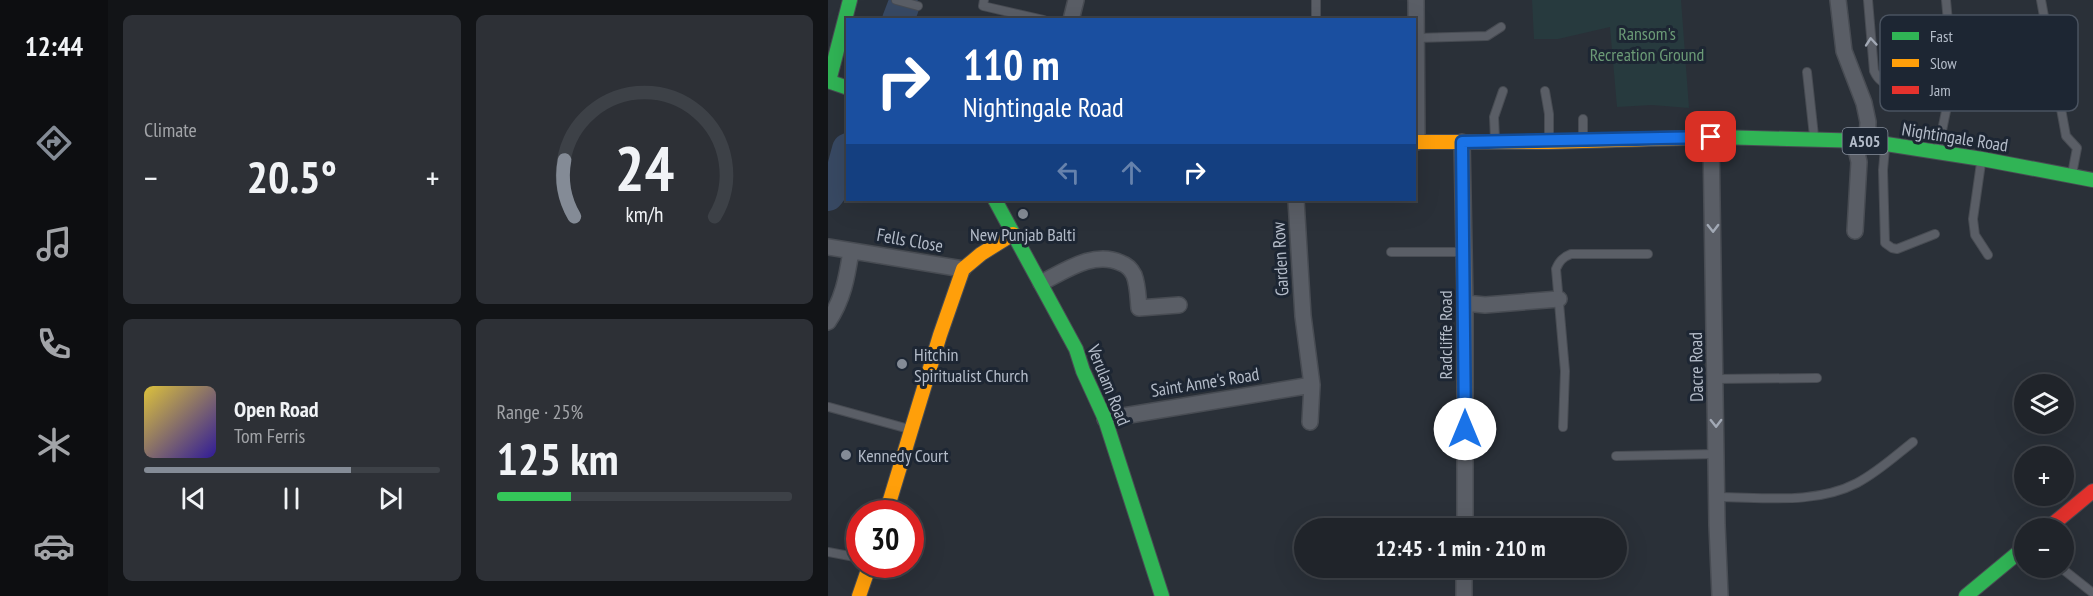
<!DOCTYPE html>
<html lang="en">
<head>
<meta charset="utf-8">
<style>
	body { margin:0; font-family:"PT Sans Narrow",sans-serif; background:#2d3036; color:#f1f3f6; height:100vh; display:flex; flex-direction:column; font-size:22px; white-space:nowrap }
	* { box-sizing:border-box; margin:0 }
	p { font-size:20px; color:#a2a4a8 }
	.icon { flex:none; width:33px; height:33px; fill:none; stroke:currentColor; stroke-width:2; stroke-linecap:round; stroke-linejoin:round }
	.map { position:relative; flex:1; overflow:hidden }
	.panel { display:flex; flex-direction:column; gap:15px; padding:15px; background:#121417; width:720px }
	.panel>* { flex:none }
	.top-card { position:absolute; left:18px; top:18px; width:570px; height:183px; border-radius:0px; box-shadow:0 6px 24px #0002,0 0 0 2px #3d4147; background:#1a4fa0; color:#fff; overflow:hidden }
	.tools { position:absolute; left:1186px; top:374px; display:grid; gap:12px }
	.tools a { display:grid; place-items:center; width:60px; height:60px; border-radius:50%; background:#20242a; box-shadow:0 6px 24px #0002,0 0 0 2px #3d4147; font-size:30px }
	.speed { position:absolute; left:18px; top:500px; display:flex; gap:12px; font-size:30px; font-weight:700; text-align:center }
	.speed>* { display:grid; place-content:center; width:78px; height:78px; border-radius:50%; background:#20242a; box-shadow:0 6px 24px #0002,0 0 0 2px #3d4147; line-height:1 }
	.speed .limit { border:9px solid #d22; background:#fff; color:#111 }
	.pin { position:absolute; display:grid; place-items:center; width:51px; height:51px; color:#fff; margin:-26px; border-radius:12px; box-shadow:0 3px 9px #0006 }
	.me { position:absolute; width:66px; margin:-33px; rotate:0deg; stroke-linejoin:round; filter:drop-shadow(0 0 4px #0008) }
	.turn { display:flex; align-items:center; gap:21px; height:126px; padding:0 18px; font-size:27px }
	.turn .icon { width:78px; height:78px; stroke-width:2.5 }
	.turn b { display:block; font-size:42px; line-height:51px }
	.lanes { display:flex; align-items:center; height:57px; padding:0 18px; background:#0003; justify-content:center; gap:30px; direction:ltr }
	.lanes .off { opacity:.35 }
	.big { font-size:45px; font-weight:800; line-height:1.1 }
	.panel .widget { flex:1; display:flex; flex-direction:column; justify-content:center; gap:9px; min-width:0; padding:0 21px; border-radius:9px; background:#2d3036 }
	.panel .dial { align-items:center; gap:0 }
	.dial svg { height:156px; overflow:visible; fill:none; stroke:#3d4147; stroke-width:7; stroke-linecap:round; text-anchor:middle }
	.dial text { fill:#f1f3f6; stroke:none }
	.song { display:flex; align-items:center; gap:18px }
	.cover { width:72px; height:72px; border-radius:9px; background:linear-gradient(135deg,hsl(50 70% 55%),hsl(250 70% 35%)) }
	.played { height:6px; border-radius:3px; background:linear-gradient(90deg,#848b96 70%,#3d4147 70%) }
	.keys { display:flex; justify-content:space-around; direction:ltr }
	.heat { display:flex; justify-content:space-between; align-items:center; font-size:33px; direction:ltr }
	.charge { height:9px; border-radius:4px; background:linear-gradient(90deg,#34c759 25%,#3d4147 0) }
	.panel .tiles { flex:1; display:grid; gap:15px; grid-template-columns:repeat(2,1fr) }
	.trip { position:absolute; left:466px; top:518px; width:333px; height:60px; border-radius:30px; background:#20242a; box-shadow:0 6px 24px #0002,0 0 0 2px #3d4147; font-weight:800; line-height:60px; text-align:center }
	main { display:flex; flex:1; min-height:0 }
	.dock { display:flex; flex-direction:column; width:108px; justify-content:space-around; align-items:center; background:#0d0e11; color:#a2a4a8 }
	.dock .icon { width:42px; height:42px }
	.dock .current { color:#848b96 }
	.dock b { font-size:27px; color:#f1f3f6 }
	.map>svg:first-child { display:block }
</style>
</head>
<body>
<main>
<nav class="dock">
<b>12:44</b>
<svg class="icon current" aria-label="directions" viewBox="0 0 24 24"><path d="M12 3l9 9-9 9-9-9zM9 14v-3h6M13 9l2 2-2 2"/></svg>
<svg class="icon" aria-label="music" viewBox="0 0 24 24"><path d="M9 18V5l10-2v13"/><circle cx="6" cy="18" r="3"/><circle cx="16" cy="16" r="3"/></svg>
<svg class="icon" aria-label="phone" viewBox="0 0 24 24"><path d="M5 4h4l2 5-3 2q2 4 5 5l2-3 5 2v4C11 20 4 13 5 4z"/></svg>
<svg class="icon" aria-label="climate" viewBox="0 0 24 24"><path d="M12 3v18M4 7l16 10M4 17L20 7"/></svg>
<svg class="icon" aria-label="car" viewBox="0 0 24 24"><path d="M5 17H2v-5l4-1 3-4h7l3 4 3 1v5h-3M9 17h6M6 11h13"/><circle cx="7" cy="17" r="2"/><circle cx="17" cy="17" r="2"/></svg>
</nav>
<section class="panel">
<div class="tiles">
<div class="widget"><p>Climate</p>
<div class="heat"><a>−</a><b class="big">20.5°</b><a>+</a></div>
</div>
<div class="widget dial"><svg viewBox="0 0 100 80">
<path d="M14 69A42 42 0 1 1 86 69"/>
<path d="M14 69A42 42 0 0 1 9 40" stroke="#848b96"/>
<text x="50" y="56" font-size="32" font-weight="700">24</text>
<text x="50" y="72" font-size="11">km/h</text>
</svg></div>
<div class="widget">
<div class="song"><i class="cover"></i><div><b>Open Road</b><p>Tom Ferris</p></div></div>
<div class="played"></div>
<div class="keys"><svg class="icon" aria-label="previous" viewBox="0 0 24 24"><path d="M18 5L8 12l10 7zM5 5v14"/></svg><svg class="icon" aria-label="pause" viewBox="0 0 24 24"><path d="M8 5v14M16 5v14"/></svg><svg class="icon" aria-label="next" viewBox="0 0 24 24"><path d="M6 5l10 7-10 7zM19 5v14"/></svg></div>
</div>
<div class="widget"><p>Range · 25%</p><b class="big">125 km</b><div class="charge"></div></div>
</div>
</section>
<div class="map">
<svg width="1265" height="596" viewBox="0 0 1265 596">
	<rect width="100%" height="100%" fill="#2a3038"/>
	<path fill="#273a3e" d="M704 0H853L861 108 824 105 789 107 782 27 730 39H706Z"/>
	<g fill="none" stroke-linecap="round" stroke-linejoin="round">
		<path stroke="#384963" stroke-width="32" d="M70 20 75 7
			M0 195 12 179 20 149"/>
		<defs>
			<path id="lane" d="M68 0 90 6
				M156 0 155 6 216 20
				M1040 0 1046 71C1055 91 1072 85 1088 77
				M1213 0 1238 136 1249 148 1244 174
				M488 20V0
				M588 38 659 36 673 27
				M979 72 986 136
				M717 91 721 114V140
				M755 119V139
				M667 139 666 117 675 91
				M1057 148 1055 170 1057 243 1064 248 1069 249 1107 234
				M1110 150 1125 77 1118 0
				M1153 163 1145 219 1147 235 1160 255
				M563 252H636
				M887 379 989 378
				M1 407 81 429
				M735 427 737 371 728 269C731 261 735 257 743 254H820
				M788 456 888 454
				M889 497C934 497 987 505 1029 483 1050 472 1067 456 1085 442
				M0 552 32 558
				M1232 567 1265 593"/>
			<path id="street" d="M588 0 589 142
				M1010 0 1016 51 1036 103 1040 122 1039 141
				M243 20 248 0
				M883 137 889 525 892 596
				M1026 141 1031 162 1027 231
				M634 142 637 303V528
				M468 200 475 316 484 385 482 422
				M0 247 135 269
				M213 283C237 271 266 250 293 263 299 265 303 269 306 275 310 285 310 298 311 308L351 305
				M637 303 657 305 731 299
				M0 322C15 300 19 277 23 251
				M277 419 484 385
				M636 567V596"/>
			<path id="fast" d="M0 81 20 88
				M1 81 22 0
				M889 137 1039 141 1154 159 1265 180
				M167 200 248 349 255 371 277 419 334 596
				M1138 596 1197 547"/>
			<path id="slow" d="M586 142H721L889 137
				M58 513 112 335 135 269 153 254 185 234
				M31 596 42 564"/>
			<path id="jam" d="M1220 528 1265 491"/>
		</defs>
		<use href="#lane" stroke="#484c53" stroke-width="10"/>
		<use href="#street" stroke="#484c53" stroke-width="18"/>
		<use href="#fast" stroke="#484c53" stroke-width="16"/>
		<use href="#slow" stroke="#484c53" stroke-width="16"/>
		<use href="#jam" stroke="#484c53" stroke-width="16"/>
		<use href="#lane" stroke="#5a5e66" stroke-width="8"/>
		<use href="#street" stroke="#5a5e66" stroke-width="15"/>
		<use href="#fast" stroke="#30b455" stroke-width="14"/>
		<use href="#slow" stroke="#ff9f0a" stroke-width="14"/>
		<use href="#jam" stroke="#e5322d" stroke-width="14"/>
	</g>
	<defs><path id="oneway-chevron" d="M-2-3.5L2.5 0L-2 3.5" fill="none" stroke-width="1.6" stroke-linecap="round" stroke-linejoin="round" transform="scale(1.5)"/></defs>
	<g stroke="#a2a9b5">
		<use href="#oneway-chevron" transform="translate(1043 42) rotate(-95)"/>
		<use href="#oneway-chevron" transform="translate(885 228) rotate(89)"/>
		<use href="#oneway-chevron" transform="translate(888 423) rotate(89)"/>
	</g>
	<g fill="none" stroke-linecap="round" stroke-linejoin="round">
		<defs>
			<path id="route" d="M637 429 634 142 883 137"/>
		</defs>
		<use href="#route" stroke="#114b97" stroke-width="15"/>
		<use href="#route" stroke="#1a73e8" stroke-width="10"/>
	</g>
	<g fill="#848b96" stroke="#1d2633" stroke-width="2">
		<circle cx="195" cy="214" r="6"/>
		<circle cx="74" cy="364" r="6"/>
		<circle cx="18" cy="455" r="6"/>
	</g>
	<g text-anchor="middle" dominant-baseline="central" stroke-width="6" stroke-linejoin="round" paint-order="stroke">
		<rect fill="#1d2633" stroke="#878f9c" stroke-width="1.5" x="1014.5" y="128" width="45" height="26" rx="4.5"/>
		<g font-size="16" font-weight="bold" fill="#b4bcc9">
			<text x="1037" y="141">A505</text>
		</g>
		<g font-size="18" fill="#6b9a76" stroke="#1d2633">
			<text x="819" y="33">Ransom's<tspan x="819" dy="21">Recreation Ground</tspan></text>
		</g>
		<g font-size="18" fill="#b4bcc9" stroke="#1d2633">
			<text transform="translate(1127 137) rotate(9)">Nightingale Road</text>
			<text transform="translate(82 240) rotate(10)">Fells Close</text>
			<text transform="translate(452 259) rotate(-93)">Garden Row</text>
			<text transform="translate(617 335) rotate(-90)">Radcliffe Road</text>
			<text transform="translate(868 367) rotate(-91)">Dacre Road</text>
			<text transform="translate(377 382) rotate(-9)">Saint Anne's Road</text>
			<text transform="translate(281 385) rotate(68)">Verulam Road</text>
		</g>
		<g font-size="18" fill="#b4bcc9" stroke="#1d2633" text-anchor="start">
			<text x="195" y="234" text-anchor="middle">New Punjab Balti</text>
			<text x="86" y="354">Hitchin<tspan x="86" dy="21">Spiritualist Church</tspan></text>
			<text x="30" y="455">Kennedy Court</text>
		</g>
	</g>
	<rect x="1052" y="15" width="198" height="96" rx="9" fill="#1d2633" stroke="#4a5360" stroke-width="1.5"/>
	<rect x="1064" y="32" width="27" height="8" fill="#30b455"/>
	<rect x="1064" y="59" width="27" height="8" fill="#ff9f0a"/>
	<rect x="1064" y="86" width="27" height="8" fill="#e5322d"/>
	<g font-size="16" fill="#b4bcc9">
		<text x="1102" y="42">Fast</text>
		<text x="1102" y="69">Slow</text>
		<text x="1102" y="96">Jam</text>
	</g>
</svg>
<div class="tools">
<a><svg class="icon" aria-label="layers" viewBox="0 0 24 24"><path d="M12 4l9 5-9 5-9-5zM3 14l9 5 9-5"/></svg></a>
<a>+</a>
<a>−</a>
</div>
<div class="speed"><div class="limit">30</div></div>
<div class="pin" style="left:883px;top:137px;background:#d93025"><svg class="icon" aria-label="arrive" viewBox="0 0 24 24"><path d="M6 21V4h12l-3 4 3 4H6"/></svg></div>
<svg class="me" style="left:637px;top:429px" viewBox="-20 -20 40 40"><circle r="19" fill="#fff"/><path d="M0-13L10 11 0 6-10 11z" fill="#1a73e8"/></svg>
<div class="trip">12:45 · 1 min · 210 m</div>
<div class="top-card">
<div class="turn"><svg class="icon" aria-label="right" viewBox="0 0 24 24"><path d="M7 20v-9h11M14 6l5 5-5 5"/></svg><div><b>110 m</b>Nightingale Road</div></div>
<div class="lanes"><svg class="icon off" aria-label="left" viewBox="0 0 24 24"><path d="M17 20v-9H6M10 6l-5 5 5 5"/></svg><svg class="icon off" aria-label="ahead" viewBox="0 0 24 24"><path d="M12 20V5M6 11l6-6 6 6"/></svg><svg class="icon" aria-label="right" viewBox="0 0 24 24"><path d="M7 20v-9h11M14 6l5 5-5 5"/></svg></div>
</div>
</div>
</main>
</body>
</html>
